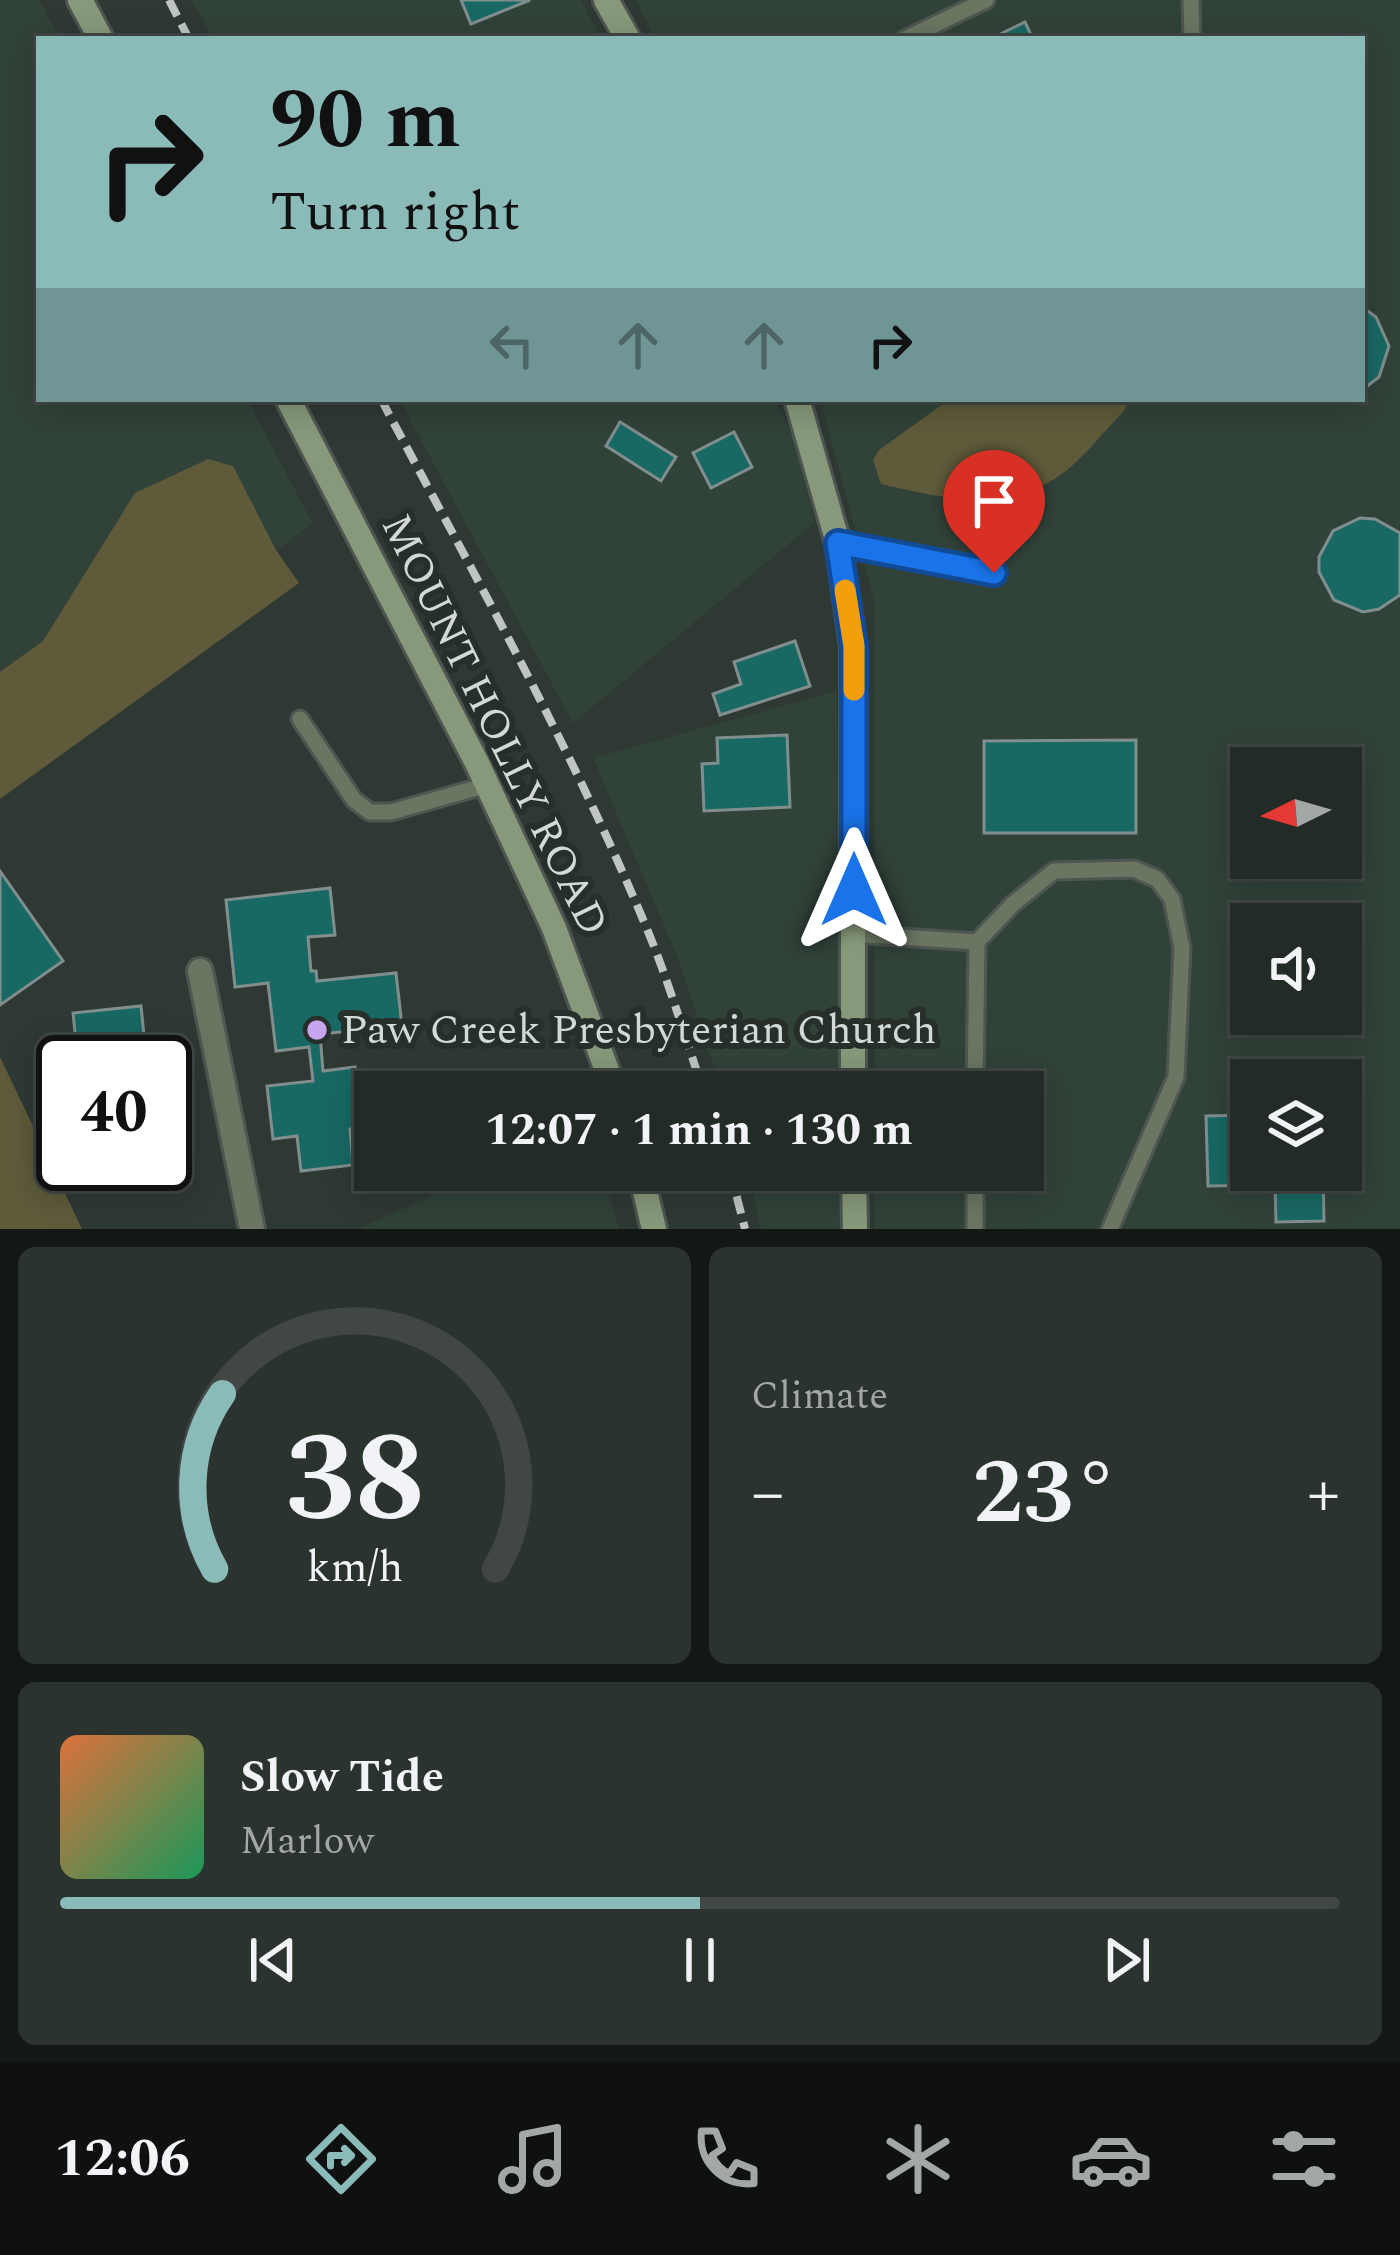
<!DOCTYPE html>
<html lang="en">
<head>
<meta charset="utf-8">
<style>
	body { margin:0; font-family:Spectral,serif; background:#2b332f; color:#f1f3f6; height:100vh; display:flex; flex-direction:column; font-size:45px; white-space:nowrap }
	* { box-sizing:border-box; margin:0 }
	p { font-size:39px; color:#a3a7a7 }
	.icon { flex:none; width:66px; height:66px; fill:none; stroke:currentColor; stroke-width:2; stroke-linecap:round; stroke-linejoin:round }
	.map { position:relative; height:1229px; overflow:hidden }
	.sheet { display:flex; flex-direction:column; gap:18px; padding:18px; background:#131815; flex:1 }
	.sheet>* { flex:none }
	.hud { position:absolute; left:36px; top:36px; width:1329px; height:366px; border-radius:0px; box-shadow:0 6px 30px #0003,0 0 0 3px #404744; background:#8bbbb9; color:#111; overflow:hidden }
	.needle { width:78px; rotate:265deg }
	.buttons { position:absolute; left:1230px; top:747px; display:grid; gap:24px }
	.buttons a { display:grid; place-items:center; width:132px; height:132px; border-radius:0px; background:#232b27; box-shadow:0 6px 30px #0003,0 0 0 3px #404744; font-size:60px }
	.speed { position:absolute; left:36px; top:1035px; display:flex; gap:24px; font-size:60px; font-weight:700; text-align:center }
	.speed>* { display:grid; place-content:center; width:156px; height:156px; border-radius:50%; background:#232b27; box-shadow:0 6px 30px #0003,0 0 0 3px #404744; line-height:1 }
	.speed .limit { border:6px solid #111; border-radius:18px; background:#fff; color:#111 }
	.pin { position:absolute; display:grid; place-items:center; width:102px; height:102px; color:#fff; margin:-123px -51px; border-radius:50% 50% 50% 0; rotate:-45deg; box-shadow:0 0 12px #0007 }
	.pin .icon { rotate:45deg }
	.me { position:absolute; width:132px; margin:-66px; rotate:0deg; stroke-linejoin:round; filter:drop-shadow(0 0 9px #0008) }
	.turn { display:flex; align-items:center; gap:42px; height:252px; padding:0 36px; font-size:54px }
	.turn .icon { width:156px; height:156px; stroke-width:2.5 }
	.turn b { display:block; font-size:84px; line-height:102px }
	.lanes { display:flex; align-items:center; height:114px; padding:0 36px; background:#0003; justify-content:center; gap:60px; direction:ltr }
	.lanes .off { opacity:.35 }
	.big { font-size:90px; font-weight:700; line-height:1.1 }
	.sheet .tile { flex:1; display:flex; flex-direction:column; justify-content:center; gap:18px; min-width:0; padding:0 42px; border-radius:18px; background:#2b332f }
	.sheet .dial { align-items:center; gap:0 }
	.dial svg { height:312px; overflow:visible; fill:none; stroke:#404744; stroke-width:7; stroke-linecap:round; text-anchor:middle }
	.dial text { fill:#f1f3f6; stroke:none }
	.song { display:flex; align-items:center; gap:36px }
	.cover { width:144px; height:144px; border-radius:18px; background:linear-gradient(135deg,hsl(20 70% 55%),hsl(150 70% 35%)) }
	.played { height:12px; border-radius:6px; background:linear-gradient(90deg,#8bbbb9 50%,#404744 50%) }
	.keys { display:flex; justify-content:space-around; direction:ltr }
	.heat { display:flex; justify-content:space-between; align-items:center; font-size:66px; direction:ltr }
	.sheet .tiles { flex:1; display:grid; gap:18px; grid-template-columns:1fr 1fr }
	.tile:last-child { grid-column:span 2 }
	.trip { position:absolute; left:354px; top:1071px; width:690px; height:120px; border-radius:0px; background:#232b27; box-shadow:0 6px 30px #0003,0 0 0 3px #404744; font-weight:700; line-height:120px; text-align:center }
	.menu { display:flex; height:192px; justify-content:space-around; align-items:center; background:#0e1110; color:#a3a7a7 }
	.menu .icon { width:84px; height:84px }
	.menu .active { color:#8bbbb9 }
	.menu b { font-size:54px; color:#f1f3f6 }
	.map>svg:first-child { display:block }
</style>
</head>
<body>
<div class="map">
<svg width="1400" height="1229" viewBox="0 0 1400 1229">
	<rect width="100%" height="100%" fill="#2f3934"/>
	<path fill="#314239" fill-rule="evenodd" d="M0 0H39L60 39H39V399H247L313 524 0 743Z
		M192 0H581L601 39H213Z
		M636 0H1400V1229H874L875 1170H1023V1092H875L874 600 820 399H1362V39H655ZM1251 768H1341V858H1251ZM1251 924H1341V1014H1251ZM1251 1080H1341V1170H1251Z
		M399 399H775L793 437 815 522 573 723Z
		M837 691 840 1092H722L680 963 593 758Z
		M489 1170H601L619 1229H358Z
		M747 1170H840L841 1229H761Z"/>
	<path fill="#5e5a3a" d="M950 399H1130L1124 411C1103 432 1081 462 1056 478 1001 514 939 497 881 484L873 460 879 450Z
		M208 459 233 466 276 550 299 583 0 799V672L43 641 135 493Z
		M0 1057 82 1229H0Z
		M63 1064V1121L49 1123 42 1067Z"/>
	<path fill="#186864" stroke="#808e8d" stroke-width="3" d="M461 0H530L471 24Z
		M1025 22 1033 39H990Z
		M1362 307 1376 317 1389 346 1379 377 1362 390Z
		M620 422 676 457 661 481 606 446Z
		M734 432 752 467 711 488 693 453Z
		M1360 518 1375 519 1400 533V595L1379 609 1363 612 1334 600 1319 572V557L1333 531Z
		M795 641 810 686 720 715 713 694 741 684 734 662Z
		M787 735 790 807 704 811 702 764 718 763 717 738Z
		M1136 740V833H984V741Z
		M0 871 63 961 0 1005Z
		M330 888 335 935 308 937 311 971H316L317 981 396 973 402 1026 320 1034 323 1071 355 1067 362 1128 350 1129 353 1165 301 1171 297 1136 273 1139 267 1086 313 1081 309 1047 276 1051 268 983 235 987 226 900Z
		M141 1006 146 1055 78 1062 73 1013Z
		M1251 1115V1170H1323L1324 1221 1276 1222 1275 1185 1208 1186 1206 1116Z"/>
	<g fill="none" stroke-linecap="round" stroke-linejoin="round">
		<defs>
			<path id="lane" d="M1191 0 1192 39
				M905 39 986 0
				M838 543 994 573
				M300 719 354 800 370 812H391L487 785
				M854 934 977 942
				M975 1092 977 942 1013 904 1054 871 1134 869 1157 879 1172 899 1182 948 1176 1077 1110 1229
				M975 1229V1170"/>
			<path id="street" d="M200 971 252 1229"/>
			<path id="secondary" d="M80 0 101 39
				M606 0 628 39
				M288 399 477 763 554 928 615 1092
				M797 399 838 543 853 646V1092
				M640 1170 654 1229
				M854 1170 855 1229"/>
		</defs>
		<use href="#lane" stroke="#4d5651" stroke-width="21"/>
		<use href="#street" stroke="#4d5651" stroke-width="30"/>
		<use href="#secondary" stroke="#4d5651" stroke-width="30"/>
		<use href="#lane" stroke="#6a7662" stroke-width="15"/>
		<use href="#street" stroke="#6a7662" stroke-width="24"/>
		<use href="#secondary" stroke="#87997a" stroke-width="24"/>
		<path stroke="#bec5c2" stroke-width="8" stroke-dasharray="18 9" stroke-linecap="butt" d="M169 0 189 39
			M381 399C473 573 571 746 647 929 669 982 685 1038 704 1092
			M730 1170 745 1229"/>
	</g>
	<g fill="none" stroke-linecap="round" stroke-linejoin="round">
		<defs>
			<path id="route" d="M854 890V646L838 543 994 573"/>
		</defs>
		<use href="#route" stroke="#114b97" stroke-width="30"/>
		<use href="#route" stroke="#1a73e8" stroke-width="21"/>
		<path stroke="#f59e0b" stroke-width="21" d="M845 590 854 646V690"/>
	</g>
	<circle fill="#c8a6ef" stroke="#262f2a" stroke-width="4.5" cx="317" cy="1030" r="12"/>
	<g text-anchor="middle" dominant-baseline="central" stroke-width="12" stroke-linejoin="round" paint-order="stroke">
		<g font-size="42" fill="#d3d9d6" stroke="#262f2a">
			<text transform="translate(494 725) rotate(64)">MOUNT HOLLY ROAD</text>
		</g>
		<g font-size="42" fill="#d3d9d6" stroke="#262f2a" text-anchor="start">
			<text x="341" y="1030">Paw Creek Presbyterian Church</text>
		</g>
	</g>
</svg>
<div class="buttons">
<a><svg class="needle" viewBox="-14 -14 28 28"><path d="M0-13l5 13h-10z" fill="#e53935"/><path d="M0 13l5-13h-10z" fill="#a3a7a7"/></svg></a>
<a><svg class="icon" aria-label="sound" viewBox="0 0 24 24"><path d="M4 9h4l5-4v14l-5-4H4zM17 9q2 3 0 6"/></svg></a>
<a><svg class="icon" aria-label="layers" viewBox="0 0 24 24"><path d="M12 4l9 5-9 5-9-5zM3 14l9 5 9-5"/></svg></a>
</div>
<div class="speed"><div class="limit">40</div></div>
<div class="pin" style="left:994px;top:573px;background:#d93025"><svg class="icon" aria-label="arrive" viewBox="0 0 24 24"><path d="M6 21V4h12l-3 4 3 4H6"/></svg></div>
<svg class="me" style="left:854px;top:890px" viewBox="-20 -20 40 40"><path d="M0-17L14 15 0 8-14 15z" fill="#1a73e8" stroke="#fff" stroke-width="4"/></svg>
<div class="trip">12:07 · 1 min · 130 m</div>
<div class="hud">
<div class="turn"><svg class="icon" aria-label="right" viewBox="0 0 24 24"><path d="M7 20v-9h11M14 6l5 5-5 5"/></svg><div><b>90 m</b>Turn right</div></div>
<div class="lanes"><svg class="icon off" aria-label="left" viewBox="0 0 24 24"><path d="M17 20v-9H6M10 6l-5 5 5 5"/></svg><svg class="icon off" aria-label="ahead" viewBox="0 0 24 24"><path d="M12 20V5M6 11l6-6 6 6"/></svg><svg class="icon off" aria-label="ahead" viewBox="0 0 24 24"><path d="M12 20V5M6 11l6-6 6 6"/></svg><svg class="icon" aria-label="right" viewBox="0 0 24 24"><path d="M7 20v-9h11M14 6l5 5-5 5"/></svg></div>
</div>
</div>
<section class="sheet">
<div class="tiles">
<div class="tile dial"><svg viewBox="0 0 100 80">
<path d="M14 69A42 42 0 1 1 86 69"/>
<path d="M14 69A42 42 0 0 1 16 24" stroke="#8bbbb9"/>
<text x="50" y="56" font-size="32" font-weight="700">38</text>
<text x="50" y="72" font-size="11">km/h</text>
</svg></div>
<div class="tile"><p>Climate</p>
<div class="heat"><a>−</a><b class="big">23°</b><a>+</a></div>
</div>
<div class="tile">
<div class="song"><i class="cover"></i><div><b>Slow Tide</b><p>Marlow</p></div></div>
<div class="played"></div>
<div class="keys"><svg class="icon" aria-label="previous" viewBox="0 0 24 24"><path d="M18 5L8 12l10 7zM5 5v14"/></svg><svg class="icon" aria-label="pause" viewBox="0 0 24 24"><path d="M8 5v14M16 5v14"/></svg><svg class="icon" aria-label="next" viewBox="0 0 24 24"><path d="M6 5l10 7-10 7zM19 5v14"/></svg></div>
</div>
</div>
</section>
<nav class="menu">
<b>12:06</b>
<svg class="icon active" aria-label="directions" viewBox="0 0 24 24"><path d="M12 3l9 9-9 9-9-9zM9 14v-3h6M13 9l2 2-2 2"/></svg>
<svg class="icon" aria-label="music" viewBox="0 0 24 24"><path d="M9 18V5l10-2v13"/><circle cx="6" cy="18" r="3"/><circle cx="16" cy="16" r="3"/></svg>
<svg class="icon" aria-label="phone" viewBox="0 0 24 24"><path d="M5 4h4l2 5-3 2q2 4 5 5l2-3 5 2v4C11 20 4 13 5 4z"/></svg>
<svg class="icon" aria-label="climate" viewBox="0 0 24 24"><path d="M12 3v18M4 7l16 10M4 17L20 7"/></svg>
<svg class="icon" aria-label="car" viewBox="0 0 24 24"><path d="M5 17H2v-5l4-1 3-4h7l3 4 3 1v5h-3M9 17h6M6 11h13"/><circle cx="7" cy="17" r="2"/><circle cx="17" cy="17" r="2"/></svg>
<svg class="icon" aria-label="filters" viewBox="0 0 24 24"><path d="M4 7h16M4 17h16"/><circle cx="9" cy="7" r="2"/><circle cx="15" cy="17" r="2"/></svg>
</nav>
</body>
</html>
